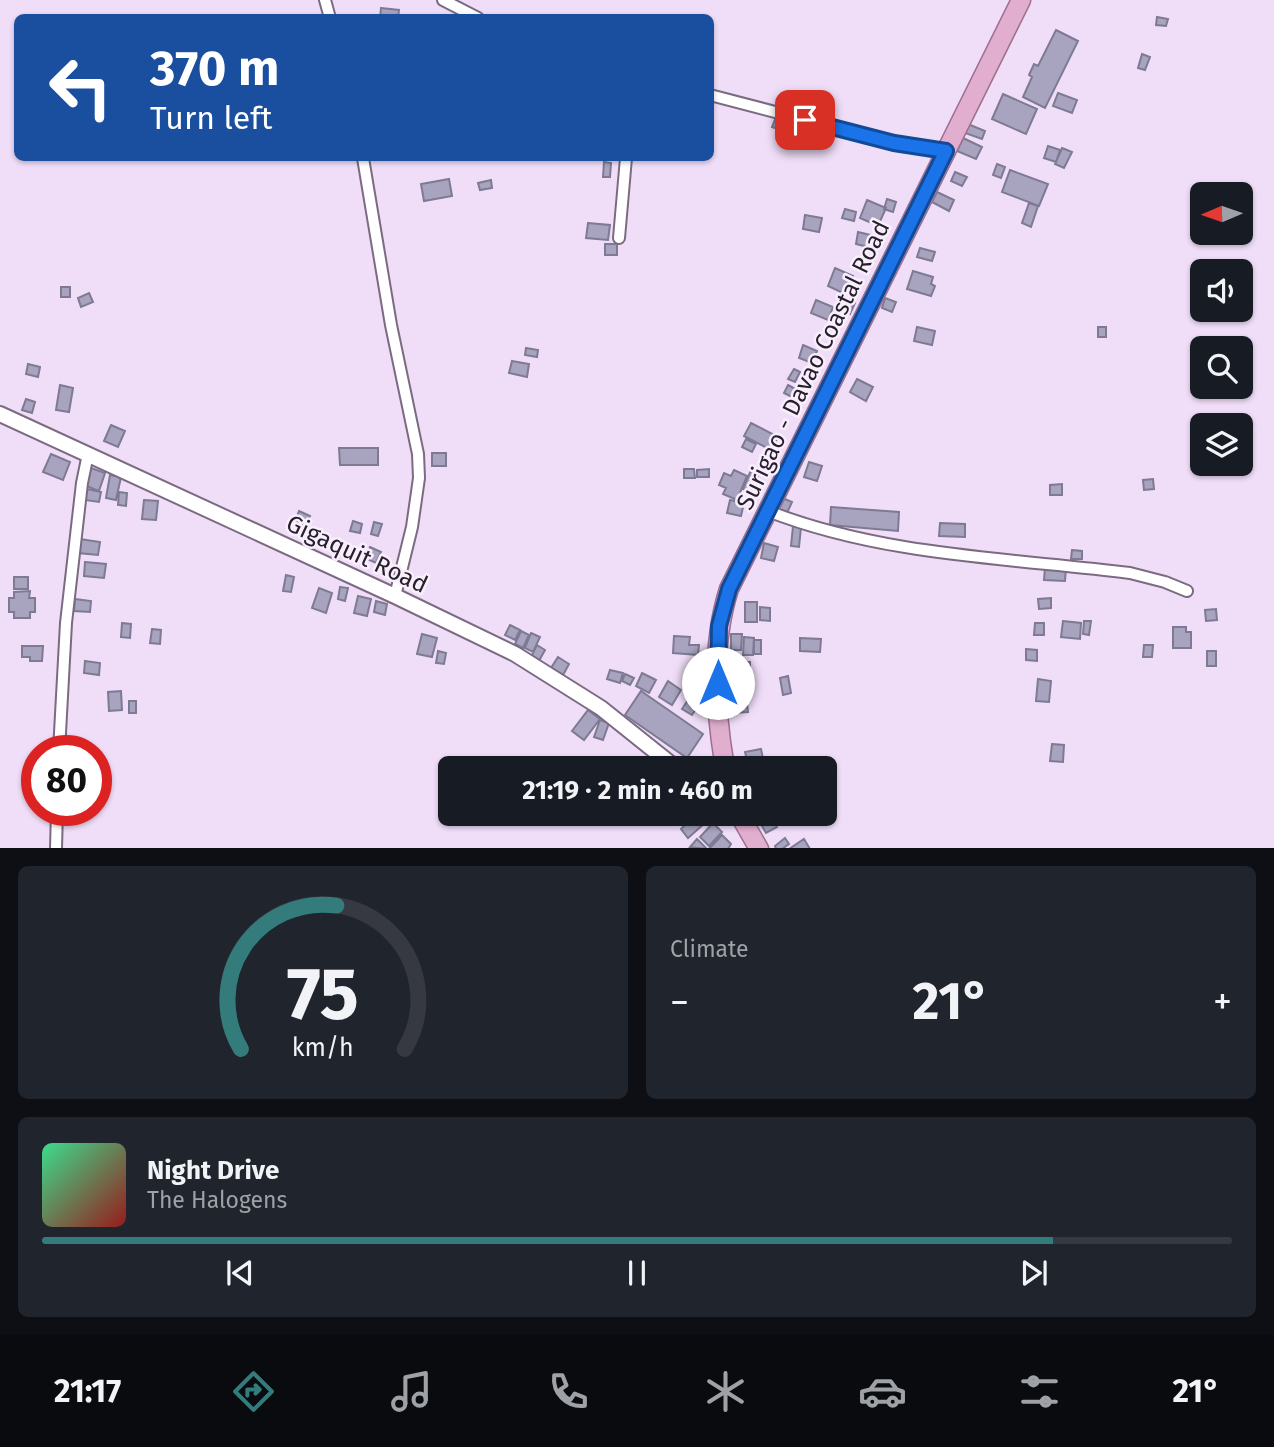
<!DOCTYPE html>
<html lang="en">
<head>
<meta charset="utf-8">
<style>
	body { margin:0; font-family:"Fira Sans",sans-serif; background:#20242c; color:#f1f3f6; height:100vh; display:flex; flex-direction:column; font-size:26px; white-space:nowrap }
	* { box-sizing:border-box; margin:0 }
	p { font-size:23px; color:#9ea1a6 }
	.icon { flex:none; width:38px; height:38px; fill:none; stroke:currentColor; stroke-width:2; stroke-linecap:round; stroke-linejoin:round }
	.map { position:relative; height:848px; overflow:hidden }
	.sheet { display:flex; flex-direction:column; gap:18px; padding:18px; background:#0d0f14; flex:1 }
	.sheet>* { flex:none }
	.guide { position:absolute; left:14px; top:14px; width:700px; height:147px; border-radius:10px; box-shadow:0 2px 5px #0004; background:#1a4fa0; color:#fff; overflow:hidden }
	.needle { width:46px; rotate:268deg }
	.tools { position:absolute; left:1190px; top:182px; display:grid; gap:14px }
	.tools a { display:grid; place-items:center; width:63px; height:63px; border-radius:10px; background:#171b24; box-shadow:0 2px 5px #0004; font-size:35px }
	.speed { position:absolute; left:21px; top:735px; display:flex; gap:14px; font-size:35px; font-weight:700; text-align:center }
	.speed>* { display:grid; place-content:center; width:91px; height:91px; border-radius:50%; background:#171b24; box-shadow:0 2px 5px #0004; line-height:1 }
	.speed .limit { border:10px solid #d22; background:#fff; color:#111 }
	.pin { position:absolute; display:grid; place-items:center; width:60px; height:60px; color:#fff; margin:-30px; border-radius:14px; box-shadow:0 4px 10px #0006 }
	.me { position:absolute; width:77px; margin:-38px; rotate:0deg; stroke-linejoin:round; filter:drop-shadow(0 0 5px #0008) }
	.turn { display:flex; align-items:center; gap:24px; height:147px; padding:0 21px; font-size:32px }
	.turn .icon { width:91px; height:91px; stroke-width:2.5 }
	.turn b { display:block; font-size:49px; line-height:60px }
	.big { font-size:52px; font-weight:700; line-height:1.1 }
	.sheet .card { flex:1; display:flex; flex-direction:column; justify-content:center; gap:10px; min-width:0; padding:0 24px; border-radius:10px; background:#20242c }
	.sheet .dial { align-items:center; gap:0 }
	.dial svg { height:182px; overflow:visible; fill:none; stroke:#363941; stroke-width:7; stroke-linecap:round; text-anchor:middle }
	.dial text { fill:#f1f3f6; stroke:none }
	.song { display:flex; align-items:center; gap:21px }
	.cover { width:84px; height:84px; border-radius:10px; background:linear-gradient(135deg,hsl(150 70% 55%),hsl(0 70% 35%)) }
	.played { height:7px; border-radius:4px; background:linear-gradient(90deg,#337c7b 85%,#363941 85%) }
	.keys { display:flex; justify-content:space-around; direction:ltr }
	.heat { display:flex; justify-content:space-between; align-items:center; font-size:38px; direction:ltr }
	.sheet .tiles { flex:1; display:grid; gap:18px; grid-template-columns:1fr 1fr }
	.card:last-child { grid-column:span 2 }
	.trip { position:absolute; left:438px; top:756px; width:399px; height:70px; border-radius:10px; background:#171b24; box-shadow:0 2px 5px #0004; font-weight:700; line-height:70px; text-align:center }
	.menu { display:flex; height:112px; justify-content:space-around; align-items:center; background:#090b0e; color:#9ea1a6 }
	.menu .icon { width:49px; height:49px }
	.menu .on { color:#337c7b }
	.menu b { font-size:32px; color:#f1f3f6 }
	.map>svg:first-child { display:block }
</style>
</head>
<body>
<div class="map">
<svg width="1274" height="849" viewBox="0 0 1274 849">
	<rect width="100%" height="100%" fill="#f0def8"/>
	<path fill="#a8a4c0" stroke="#7e7a94" stroke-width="2" d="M381 8 399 10 398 18H380Z
		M1157 17 1168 19 1166 26 1156 25Z
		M1056 30 1078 41 1045 108 1023 97 1032 77 1029 75 1034 64 1038 66Z
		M1142 54 1150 57 1145 70 1138 68Z
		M1058 93 1077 100 1072 113 1053 106Z
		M1003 94 1037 109 1026 134 992 119Z
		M776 117 788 122 785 131 772 127Z
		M968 124 985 131 982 139 965 133Z
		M963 138 982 147 976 159 957 151Z
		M1048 146 1060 150 1056 162 1044 158Z
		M1062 148 1072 152 1064 168 1055 164Z
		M604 162 611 163 610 177H603Z
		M997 164 1005 167 1001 178 993 175Z
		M1010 170 1048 184 1039 206 1002 192Z
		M955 172 967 177 962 186 951 181Z
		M449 179 452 196 424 201 421 184Z
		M491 180 492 188 480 190 478 183Z
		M937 192 954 200 949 211 932 202Z
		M887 199 896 202 893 212 884 209Z
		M867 200 886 208 878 226 860 218Z
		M1029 203 1038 206 1031 227 1022 223Z
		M845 209 856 212 854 221 842 218Z
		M805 215 822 218 819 232 803 229Z
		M588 223 610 225 608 240 586 238Z
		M858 232 879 237 878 242 874 241 872 248 856 244Z
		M605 244H617V255H605Z
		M920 248 935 252 932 261 917 257Z
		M835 268 853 276 845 294 828 286Z
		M913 271 933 277 931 284 935 286 931 296 907 289Z
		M61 287H70V297H61Z
		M89 293 93 302 81 307 78 298Z
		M885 298 896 302 892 312 882 308Z
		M816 300 833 307 828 320 811 313Z
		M849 300 855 303 850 314 843 311Z
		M917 327 935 331 932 345 914 341Z
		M1098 327H1106V337H1098Z
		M803 345 817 351 812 363 799 358Z
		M526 348 538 350 537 357 525 355Z
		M512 361 529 364 527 377 509 373Z
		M28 364 40 367 38 377 26 374Z
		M794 369 800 372 795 382 788 379Z
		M857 379 873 387 866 401 850 392Z
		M60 385 73 388 69 412 56 410Z
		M788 385 799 391 796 399 784 393Z
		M26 399 35 402 32 413 22 410Z
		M751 423 778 437 771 450 744 436Z
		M111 425 125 431 118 447 104 441Z
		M746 439 756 444 752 452 742 447Z
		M339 448H378V465H340Z
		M432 453H446V466H432Z
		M51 454 70 462 63 480 43 472Z
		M809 462 822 466 817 481 804 477Z
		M91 468 105 473 99 491 84 485Z
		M684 469H694L695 478H684Z
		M709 469V477H697V470Z
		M734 470 747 476 737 500 723 494 726 488 719 485 724 473 731 476Z
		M751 470 759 474 751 492 743 489Z
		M110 475 121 477 116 500 106 498Z
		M1153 479 1154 489 1144 490 1143 480Z
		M1062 484V495H1050V485Z
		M87 489 101 492 99 502 85 500Z
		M119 492 127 493 126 506 118 505Z
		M780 497 792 502 787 513 775 508Z
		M144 500 158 501 156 520 142 519Z
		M730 500 744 503 741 516 727 513Z
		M831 507 899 512 898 531 830 525Z
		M299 511 310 516 305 526 295 521Z
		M353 521 362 524 360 533 350 531Z
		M374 522 382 524 378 536 371 534Z
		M940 523 965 524V537L939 536Z
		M793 526 801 527 799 547 791 546Z
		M80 539 100 542 98 555 78 553Z
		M764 543 778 547 774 561 761 558Z
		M370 547 381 552 376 563 365 558Z
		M1072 550 1082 551V559H1071Z
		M85 562 106 564 104 578 84 576Z
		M1045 567 1066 568 1065 581 1044 580Z
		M286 575 294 577 291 592 283 591Z
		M14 577H28V589H14Z
		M340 587 348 588 345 601 338 599Z
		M319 588 332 593 326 613 312 608Z
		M30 591 29 598H35V612H30V618H14V612H9V598H14V592Z
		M358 596 371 599 367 616 354 613Z
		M1051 598V608L1039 609 1038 599Z
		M75 599 91 601 90 612 74 611Z
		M376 601 387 604 385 615 374 612Z
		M745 602H757V622H745Z
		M760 607 770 608V621L760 620Z
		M1216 609 1217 620 1206 621 1205 610Z
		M1063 621 1081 623 1080 639 1061 637Z
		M1084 621H1091L1089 635 1083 634Z
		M122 623 131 624 130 638 121 637Z
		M1035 623H1044V635H1034Z
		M510 625 520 630 515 640 505 635Z
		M1173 627H1186V632H1191V648H1173Z
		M152 629 161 630 160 644 150 643Z
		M521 631 529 635 523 648 515 644Z
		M531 633 540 637 533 652 525 648Z
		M422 634 437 638 432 657 417 654Z
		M731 634H742L741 650H731Z
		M674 636 690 637 689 645H699L698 655 673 653Z
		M744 637 754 638 753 655H743Z
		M800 638 821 639 820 652 800 651Z
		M754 640H761V654H754Z
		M537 645 545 650 539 661 531 657Z
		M1144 645H1153L1152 657H1143Z
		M22 646H43L42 661H30V657H22Z
		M1026 649 1037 650V661L1026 660Z
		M438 651 446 653 444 664 436 663Z
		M1207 651H1216V666H1207Z
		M558 657 569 664 563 675 551 668Z
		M85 661 100 663 99 675 84 673Z
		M733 662H750V672L733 673Z
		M610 670 623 673 620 683 607 679Z
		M642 673 656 680 649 693 636 686Z
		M625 674 634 678 630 685 622 681Z
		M701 674 702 686 686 687V675Z
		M703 676H709V691H702Z
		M788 676 791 693 783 695 780 678Z
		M1038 679 1051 681 1049 702 1036 701Z
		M668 681 681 690 672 705 659 697Z
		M121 691 122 710 109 711 108 692Z
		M641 691 703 734 687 758 625 715Z
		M742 694V703H733V695Z
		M690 697 700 703 692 715 682 709Z
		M129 701H136V713H129Z
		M747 703 748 712 734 713V704Z
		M588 710 600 719 584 740 572 731Z
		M600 720 609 723 603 740 594 737Z
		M1052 744 1064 745 1063 762 1050 761Z
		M761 749 765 768H749L745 752Z
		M639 758 653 768H631Z
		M699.5 764a5.5 5.5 0 1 1 11 0a5.5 5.5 0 1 1-11 0Z
		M681 814H697L705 823 688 838 681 829 686 824 679 815Z
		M767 814H776L780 820 775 823 777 827 766 833 758 819Z
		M713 823 722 832 709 846 700 837Z
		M722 835 731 844 728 849H709Z
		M785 838 789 844 782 849H776L775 846Z
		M697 839 707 849 690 847Z
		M804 839 810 849H789Z"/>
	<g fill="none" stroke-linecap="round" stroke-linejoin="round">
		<defs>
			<path id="minor" d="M325 0 330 18
				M443 0 478 18
				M710 95 894 143 946 151
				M363 158 391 325 418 454 419 478 412 527 395 596
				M619 238 626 158
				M768 511C883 556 1009 558 1130 573L1165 582 1187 591
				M59 751 66 623 82 483 88 454
				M56 849 57 810"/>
			<path id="secondary" d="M0 414 395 596 515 654 601 708 676 768"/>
			<path id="trunk" d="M725 768C715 710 711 645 729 589L1021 0
				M739 814 759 849"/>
		</defs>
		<use href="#minor" stroke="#7b6b82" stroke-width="14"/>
		<use href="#secondary" stroke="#7b6b82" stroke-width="18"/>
		<use href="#trunk" stroke="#9c6f8e" stroke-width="21"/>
		<use href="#minor" stroke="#fff" stroke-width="10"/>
		<use href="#secondary" stroke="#fff" stroke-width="14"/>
		<use href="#trunk" stroke="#e2aed0" stroke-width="18"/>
	</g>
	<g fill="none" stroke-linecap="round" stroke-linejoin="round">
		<defs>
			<path id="route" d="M718 683 719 626 729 589 946 151 894 143 805 120"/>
		</defs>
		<use href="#route" stroke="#114b97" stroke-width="18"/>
		<use href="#route" stroke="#1a73e8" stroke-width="12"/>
	</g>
	<g text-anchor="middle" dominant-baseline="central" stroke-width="5" stroke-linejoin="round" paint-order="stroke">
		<g font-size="24" fill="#262029" stroke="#f9eefe">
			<text transform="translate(813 365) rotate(-64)">Surigao - Davao Coastal Road</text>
			<text transform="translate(357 554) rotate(25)">Gigaquit Road</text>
		</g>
	</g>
</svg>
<div class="tools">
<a><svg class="needle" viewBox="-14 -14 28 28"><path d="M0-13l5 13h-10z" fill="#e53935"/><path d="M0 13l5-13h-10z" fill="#9ea1a6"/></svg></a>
<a><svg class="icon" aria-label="sound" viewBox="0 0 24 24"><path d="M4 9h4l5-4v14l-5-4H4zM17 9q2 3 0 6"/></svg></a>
<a><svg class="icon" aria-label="search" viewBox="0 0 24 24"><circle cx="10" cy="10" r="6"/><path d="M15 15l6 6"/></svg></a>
<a><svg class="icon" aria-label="layers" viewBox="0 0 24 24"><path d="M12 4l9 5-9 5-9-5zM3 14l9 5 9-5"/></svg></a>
</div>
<div class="speed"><div class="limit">80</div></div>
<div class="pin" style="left:805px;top:120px;background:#d93025"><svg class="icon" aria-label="arrive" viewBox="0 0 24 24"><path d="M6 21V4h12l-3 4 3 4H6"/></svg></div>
<svg class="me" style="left:718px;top:683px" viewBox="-20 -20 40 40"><circle r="19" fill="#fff"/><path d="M0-13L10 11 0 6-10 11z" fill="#1a73e8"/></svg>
<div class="trip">21:19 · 2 min · 460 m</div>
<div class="guide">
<div class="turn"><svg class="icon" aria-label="left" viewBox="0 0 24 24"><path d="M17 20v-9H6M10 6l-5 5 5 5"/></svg><div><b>370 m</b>Turn left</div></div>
</div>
</div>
<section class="sheet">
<div class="tiles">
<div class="card dial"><svg viewBox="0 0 100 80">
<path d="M14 69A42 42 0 1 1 86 69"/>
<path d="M14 69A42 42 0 0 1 56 6" stroke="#337c7b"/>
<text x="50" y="56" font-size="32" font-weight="700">75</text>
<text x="50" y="72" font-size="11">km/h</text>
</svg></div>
<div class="card"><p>Climate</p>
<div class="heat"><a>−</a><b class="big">21°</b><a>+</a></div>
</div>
<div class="card">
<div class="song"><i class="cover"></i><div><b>Night Drive</b><p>The Halogens</p></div></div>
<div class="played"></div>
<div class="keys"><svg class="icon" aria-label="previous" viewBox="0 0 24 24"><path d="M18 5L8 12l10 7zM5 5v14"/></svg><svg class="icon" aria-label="pause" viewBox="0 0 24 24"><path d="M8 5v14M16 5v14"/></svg><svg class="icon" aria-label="next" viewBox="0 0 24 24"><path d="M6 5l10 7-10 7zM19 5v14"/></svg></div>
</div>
</div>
</section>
<nav class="menu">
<b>21:17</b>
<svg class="icon on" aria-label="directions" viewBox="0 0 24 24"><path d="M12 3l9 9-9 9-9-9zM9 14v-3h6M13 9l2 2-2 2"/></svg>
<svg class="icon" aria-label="music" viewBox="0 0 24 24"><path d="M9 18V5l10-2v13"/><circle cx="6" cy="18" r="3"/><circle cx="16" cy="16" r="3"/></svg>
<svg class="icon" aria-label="phone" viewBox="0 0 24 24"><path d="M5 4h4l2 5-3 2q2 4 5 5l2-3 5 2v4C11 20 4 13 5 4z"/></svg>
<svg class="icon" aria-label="climate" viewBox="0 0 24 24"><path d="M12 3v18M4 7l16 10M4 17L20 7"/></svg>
<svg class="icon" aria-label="car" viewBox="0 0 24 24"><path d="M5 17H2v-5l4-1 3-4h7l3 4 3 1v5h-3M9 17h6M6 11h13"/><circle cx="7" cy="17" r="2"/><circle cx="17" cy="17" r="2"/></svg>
<svg class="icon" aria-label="filters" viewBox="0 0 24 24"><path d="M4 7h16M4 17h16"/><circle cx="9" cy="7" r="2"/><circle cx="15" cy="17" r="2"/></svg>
<b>21°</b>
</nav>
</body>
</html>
